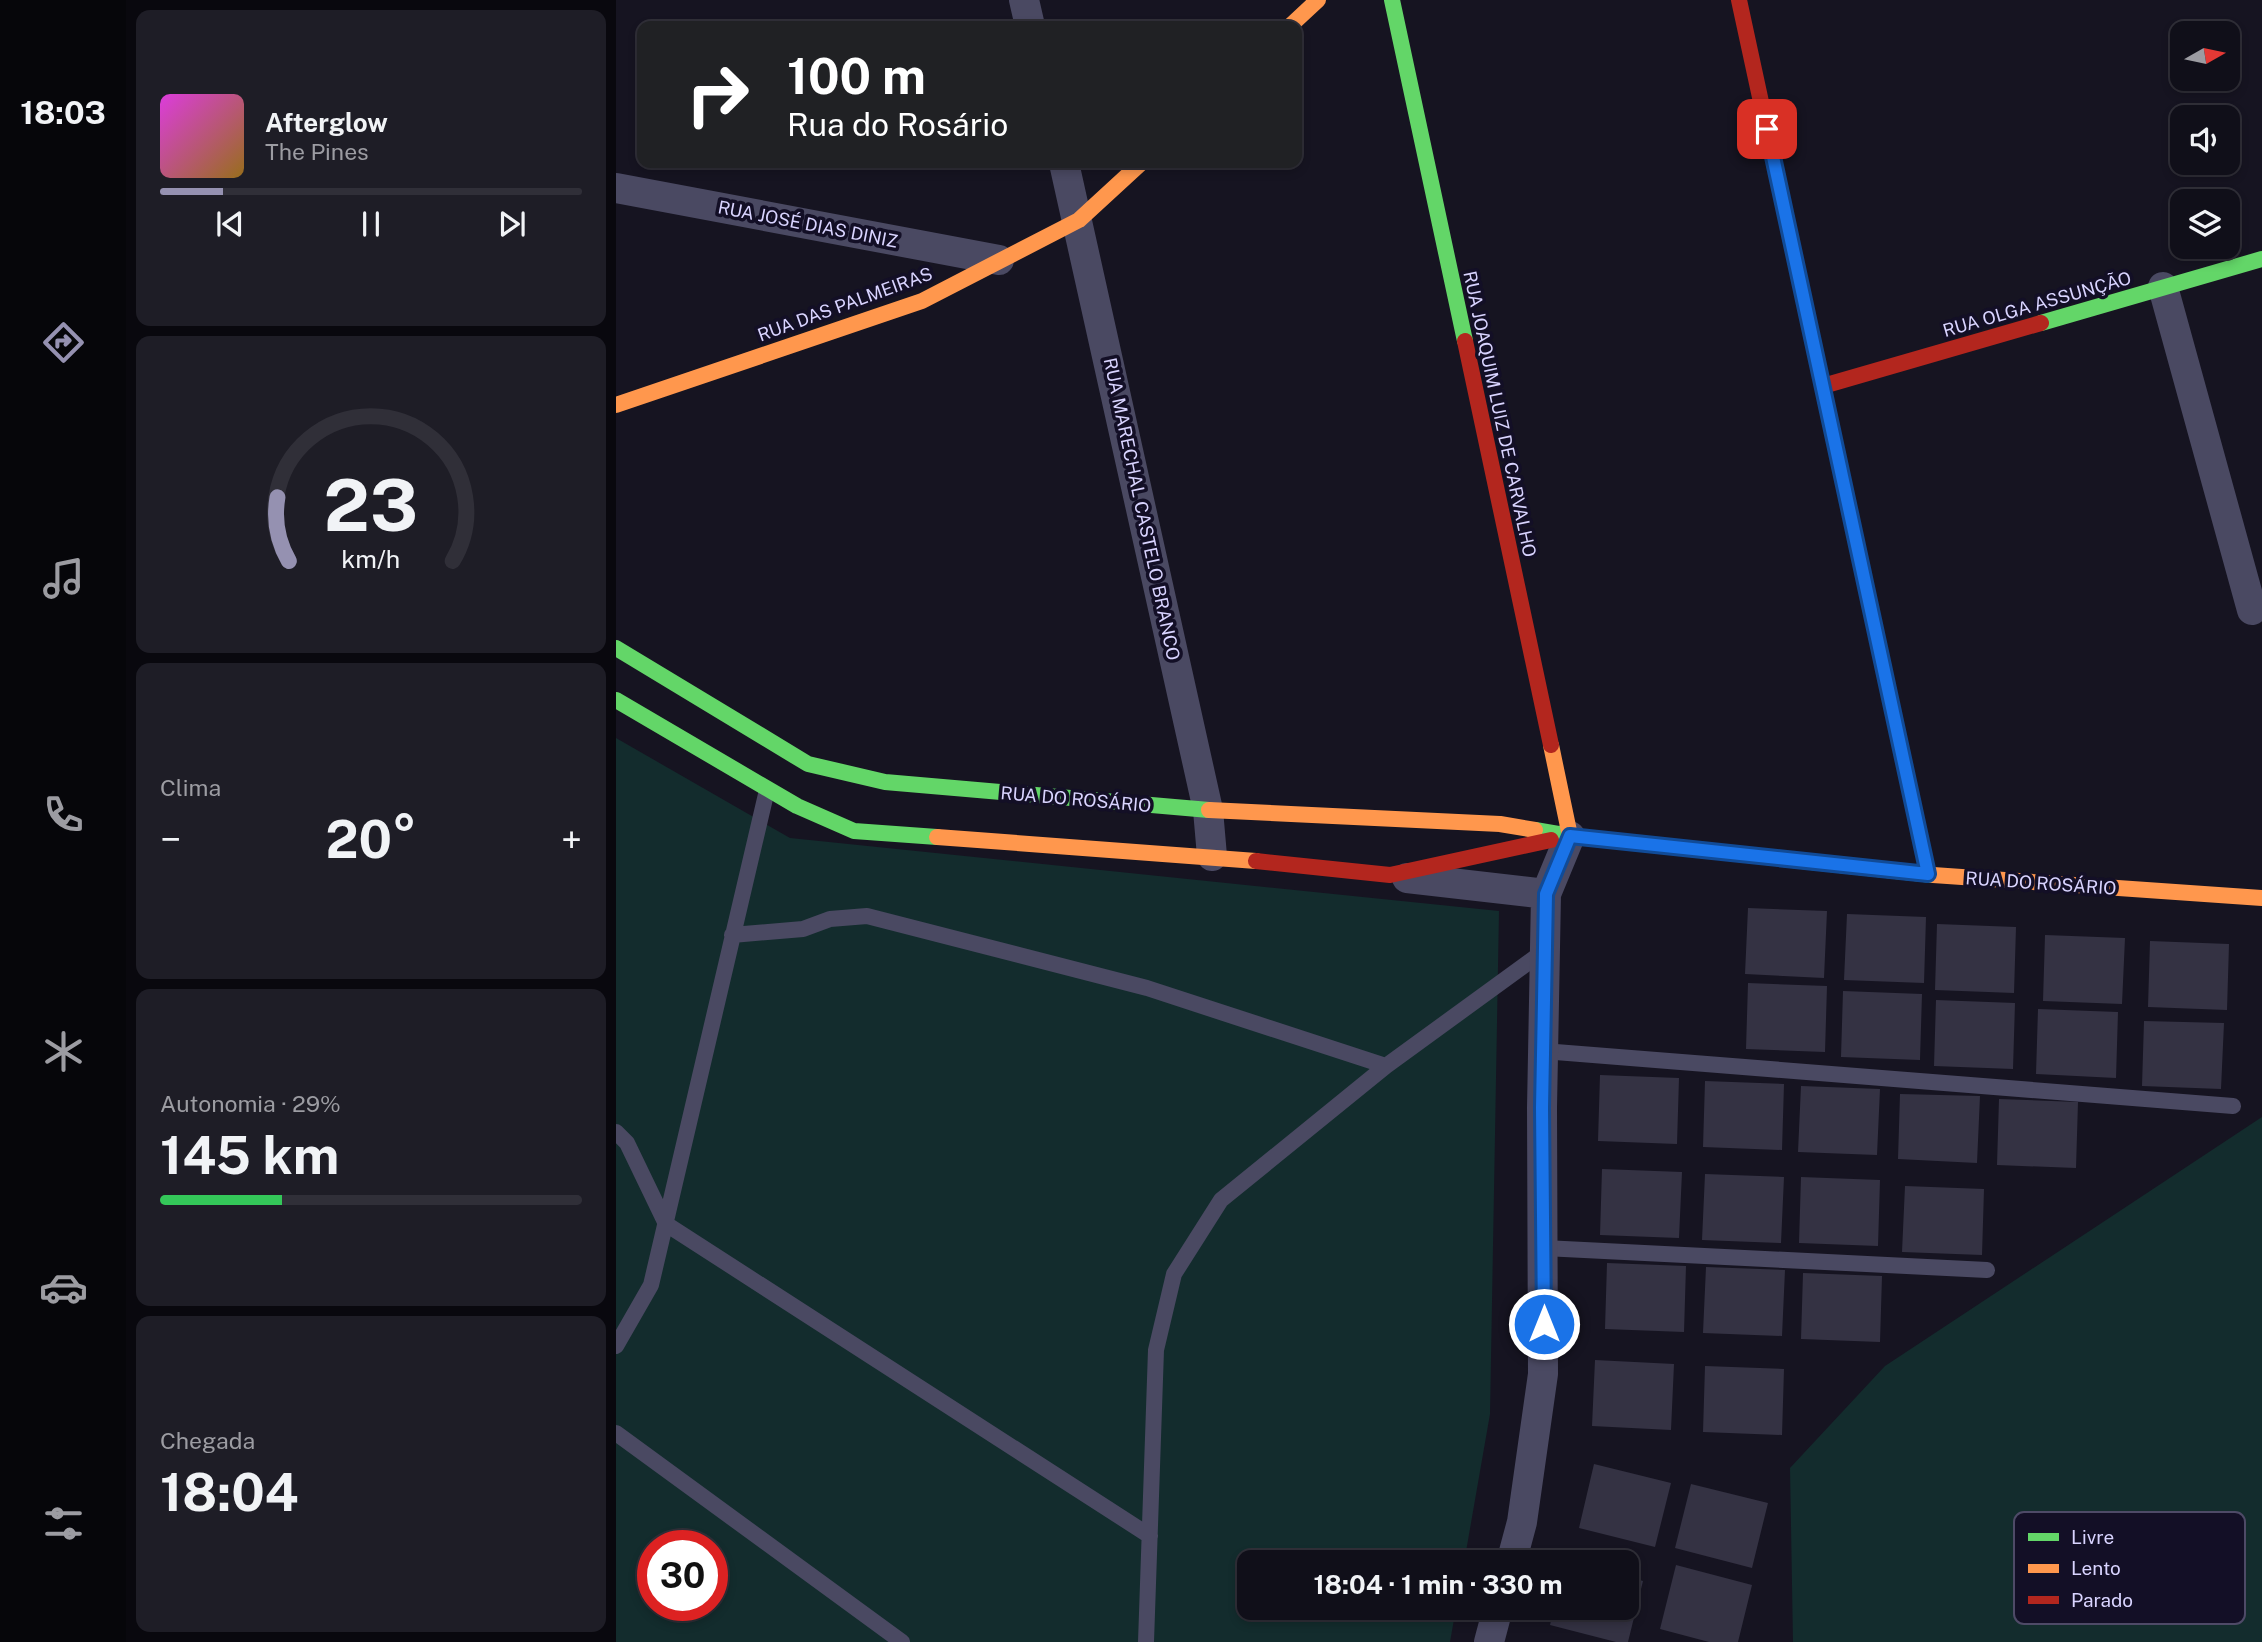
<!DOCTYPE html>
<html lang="pt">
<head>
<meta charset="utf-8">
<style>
	body { margin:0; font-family:"Public Sans",sans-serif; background:#1e1d26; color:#f1f3f6; height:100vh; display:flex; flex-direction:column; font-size:26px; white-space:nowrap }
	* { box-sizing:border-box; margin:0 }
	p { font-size:23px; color:#9c9ca2 }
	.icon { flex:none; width:38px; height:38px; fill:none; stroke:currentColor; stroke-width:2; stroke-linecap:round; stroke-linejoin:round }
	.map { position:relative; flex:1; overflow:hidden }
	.panel { display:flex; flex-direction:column; gap:10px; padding:10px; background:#09080e; width:490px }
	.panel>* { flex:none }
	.top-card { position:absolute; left:21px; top:21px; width:665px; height:147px; border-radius:14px; box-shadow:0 4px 10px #0003,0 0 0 2px #302f38; background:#202124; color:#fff; overflow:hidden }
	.needle { width:46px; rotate:81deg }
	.tools { position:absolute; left:1554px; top:21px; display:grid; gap:14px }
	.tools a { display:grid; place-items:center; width:70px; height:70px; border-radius:14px; background:#100f19; box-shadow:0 4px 10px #0003,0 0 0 2px #302f38; font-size:35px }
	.speed { position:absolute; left:21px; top:1530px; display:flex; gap:14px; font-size:35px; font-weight:700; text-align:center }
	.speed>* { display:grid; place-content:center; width:91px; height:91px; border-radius:50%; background:#100f19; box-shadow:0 4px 10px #0003,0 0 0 2px #302f38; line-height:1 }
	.speed .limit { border:10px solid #d22; background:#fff; color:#111 }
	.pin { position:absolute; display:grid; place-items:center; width:60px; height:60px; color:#fff; margin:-30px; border-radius:14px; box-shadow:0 4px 10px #0006 }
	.me { position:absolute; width:77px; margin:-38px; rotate:0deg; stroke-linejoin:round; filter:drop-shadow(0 0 5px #0008) }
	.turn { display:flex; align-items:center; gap:24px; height:147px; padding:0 35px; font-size:32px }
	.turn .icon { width:91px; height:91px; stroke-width:2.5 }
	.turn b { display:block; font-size:49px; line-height:60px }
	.big { font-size:52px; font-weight:700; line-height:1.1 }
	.panel .tile { flex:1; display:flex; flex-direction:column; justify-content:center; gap:10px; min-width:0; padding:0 24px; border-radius:14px; background:#1e1d26 }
	.panel .dial { align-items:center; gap:0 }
	.dial svg { height:182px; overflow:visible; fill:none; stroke:#302f38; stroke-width:7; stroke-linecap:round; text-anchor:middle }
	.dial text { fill:#f1f3f6; stroke:none }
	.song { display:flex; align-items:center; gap:21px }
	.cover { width:84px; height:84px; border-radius:10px; background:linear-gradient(135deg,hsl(300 70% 55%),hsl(40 70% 35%)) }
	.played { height:7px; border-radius:4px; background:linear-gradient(90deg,#9591b1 15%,#302f38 15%) }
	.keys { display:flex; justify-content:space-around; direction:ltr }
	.heat { display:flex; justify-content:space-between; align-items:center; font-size:38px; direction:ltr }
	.charge { height:10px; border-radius:5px; background:linear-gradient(90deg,#34c759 29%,#302f38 0) }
	.trip { position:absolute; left:621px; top:1550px; width:402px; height:70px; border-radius:14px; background:#100f19; box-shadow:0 4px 10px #0003,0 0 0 2px #302f38; font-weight:700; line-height:70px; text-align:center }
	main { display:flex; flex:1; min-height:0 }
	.dock { display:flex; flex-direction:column; width:126px; justify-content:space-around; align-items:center; background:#06060a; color:#9c9ca2 }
	.dock .icon { width:49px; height:49px }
	.dock .on { color:#9591b1 }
	.dock b { font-size:32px; color:#f1f3f6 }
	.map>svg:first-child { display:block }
</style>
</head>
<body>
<main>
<nav class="dock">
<b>18:03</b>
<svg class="icon on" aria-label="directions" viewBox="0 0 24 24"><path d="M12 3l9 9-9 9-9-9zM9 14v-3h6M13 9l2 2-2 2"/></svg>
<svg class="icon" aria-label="music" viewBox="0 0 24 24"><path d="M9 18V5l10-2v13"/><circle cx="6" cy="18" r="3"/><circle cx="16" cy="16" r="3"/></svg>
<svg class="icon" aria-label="phone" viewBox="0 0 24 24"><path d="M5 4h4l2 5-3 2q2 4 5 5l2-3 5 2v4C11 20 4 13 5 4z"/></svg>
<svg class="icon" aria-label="climate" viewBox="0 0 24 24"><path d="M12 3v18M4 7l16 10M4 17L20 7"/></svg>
<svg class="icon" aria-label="car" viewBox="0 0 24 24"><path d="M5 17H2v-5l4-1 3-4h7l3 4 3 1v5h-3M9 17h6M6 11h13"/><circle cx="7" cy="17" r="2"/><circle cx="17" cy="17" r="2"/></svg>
<svg class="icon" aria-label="filters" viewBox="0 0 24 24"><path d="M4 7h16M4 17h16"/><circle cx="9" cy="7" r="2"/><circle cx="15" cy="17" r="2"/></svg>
</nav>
<section class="panel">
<div class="tile">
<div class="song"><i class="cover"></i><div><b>Afterglow</b><p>The Pines</p></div></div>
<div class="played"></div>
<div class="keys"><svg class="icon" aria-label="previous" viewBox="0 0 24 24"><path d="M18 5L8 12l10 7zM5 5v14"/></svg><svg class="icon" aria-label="pause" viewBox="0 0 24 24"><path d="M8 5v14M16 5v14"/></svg><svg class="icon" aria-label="next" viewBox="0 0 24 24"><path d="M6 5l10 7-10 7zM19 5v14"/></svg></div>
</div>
<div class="tile dial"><svg viewBox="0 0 100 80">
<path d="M14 69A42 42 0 1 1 86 69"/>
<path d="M14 69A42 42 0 0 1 9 41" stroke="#9591b1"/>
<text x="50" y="56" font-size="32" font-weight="700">23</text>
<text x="50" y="72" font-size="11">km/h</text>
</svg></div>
<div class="tile"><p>Clima</p>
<div class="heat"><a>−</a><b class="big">20°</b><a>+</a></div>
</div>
<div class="tile"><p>Autonomia · 29%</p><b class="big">145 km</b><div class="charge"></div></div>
<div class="tile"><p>Chegada</p><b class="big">18:04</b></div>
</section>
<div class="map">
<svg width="1646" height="1642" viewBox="0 0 1646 1642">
	<rect width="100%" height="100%" fill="#161421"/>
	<path fill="#132c2d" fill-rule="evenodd" d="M0 738 174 838 883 911 874 1414 848 1563H634V1608H840L834 1642H0ZM37 1545H96V1605H37Z
		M1646 1117V1642H1177L1174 1468 1269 1366Z"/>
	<path fill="#343243" d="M1132 908 1211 911 1208 978 1129 974Z
		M1231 914 1310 917 1308 983 1228 980Z
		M1321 924 1400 927 1398 993 1319 990Z
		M1429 935 1509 938 1506 1004 1427 1001Z
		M1534 941 1613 944 1611 1010 1532 1007Z
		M1132 983 1211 986 1209 1052 1130 1049Z
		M1227 991 1306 994 1304 1060 1225 1057Z
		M1320 1000 1399 1003 1397 1069 1318 1066Z
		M1422 1009 1502 1012 1500 1078 1420 1074Z
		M1528 1021 1608 1023 1605 1089 1526 1086Z
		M984 1075 1063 1078 1061 1144 982 1141Z
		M1089 1081 1168 1084 1166 1150 1087 1147Z
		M1185 1086 1264 1089 1261 1155 1182 1152Z
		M1284 1094 1364 1096 1361 1163 1282 1159Z
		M1383 1099 1462 1102 1460 1168 1381 1165Z
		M986 1169 1066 1172 1063 1238 984 1235Z
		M1089 1174 1168 1177 1165 1243 1086 1240Z
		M1185 1177 1264 1180 1262 1246 1183 1243Z
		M1289 1186 1368 1189 1366 1255 1286 1252Z
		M991 1263 1070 1266 1068 1332 989 1329Z
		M1090 1267 1169 1270 1166 1336 1087 1333Z
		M1187 1273 1266 1276 1264 1342 1185 1339Z
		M979 1360 1058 1364 1055 1430 976 1426Z
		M1089 1366 1168 1369 1166 1435 1087 1432Z
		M978 1464 1055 1483 1039 1547 963 1528Z
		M1075 1484 1152 1503 1136 1568 1059 1548Z
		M1060 1565 1136 1585 1122 1642H1093L1044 1629Z
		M1012 1577 1027 1581 1012 1642H1000L934 1625 938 1608H1012Z"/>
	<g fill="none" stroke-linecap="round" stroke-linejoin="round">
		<path stroke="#4a4962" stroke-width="16" d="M116 935 187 929 214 919 251 916 531 988 770 1066
			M927 1051 1617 1106
			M0 1132 11 1143 50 1224 534 1536
			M928 1248 1371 1270
			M0 1346 35 1285 151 790
			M0 1433 286 1642
			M530 1642 540 1350 558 1274 605 1200 770 1066 928 951"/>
		<path stroke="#4a4962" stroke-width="30" d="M408 0 414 26
			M448 163 592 810 596 856
			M0 188 383 260
			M1547 287 1636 610
			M791 878 930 894
			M895 1563 906 1522 927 1374 926 1108 930 894 954 836
			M873 1642 882 1608"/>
		<path stroke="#63d668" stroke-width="16" d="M776 0 849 341
			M1425 323 1646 259
			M1207 389 1286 753
			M0 648 192 764 269 782 593 810
			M0 700 181 806 238 831 321 837
			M919 830 954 836 1317 875"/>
		<path stroke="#ff974d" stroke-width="16" d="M674 26 702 0
			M0 405 306 301 463 220 525 163
			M935 745 954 836
			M593 810 884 824 919 830
			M321 837 640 861
			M1317 875 1646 898"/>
		<path stroke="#b3261e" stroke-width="16" d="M1123 0 1207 389
			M849 341 935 745
			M1207 386 1425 323
			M1286 753 1312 874
			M640 861 774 875 935 840"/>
	</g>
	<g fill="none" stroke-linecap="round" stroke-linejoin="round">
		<defs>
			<path id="route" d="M928 1324 926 1108 930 894 954 836 1312 874 1151 129"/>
		</defs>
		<use href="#route" stroke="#114b97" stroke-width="18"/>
		<use href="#route" stroke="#1a73e8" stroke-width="12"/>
	</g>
	<g text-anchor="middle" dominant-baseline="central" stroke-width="7" stroke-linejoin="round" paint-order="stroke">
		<g font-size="18" fill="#d9d4ff" stroke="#130f26">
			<text transform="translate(192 224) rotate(11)">RUA JOSÉ DIAS DINIZ</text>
			<text transform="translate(229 304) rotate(-20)">RUA DAS PALMEIRAS</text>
			<text transform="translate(1421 304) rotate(-16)">RUA OLGA ASSUNÇÃO</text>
			<text transform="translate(884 414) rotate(78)">RUA JOAQUIM LUIZ DE CARVALHO</text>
			<text transform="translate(526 509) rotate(78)">RUA MARECHAL CASTELO BRANCO</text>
			<text transform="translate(460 799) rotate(5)">RUA DO ROSÁRIO</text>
			<text transform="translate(1425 883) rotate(4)">RUA DO ROSÁRIO</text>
		</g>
	</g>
	<rect x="1398" y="1512" width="231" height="112" rx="10" fill="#130f26" stroke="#4e4a67" stroke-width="2"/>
	<rect x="1412" y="1533" width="31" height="8" fill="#63d668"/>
	<rect x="1412" y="1564" width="31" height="9" fill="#ff974d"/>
	<rect x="1412" y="1596" width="31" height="8" fill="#b3261e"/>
	<g font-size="19" fill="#d9d4ff">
		<text x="1455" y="1544">Livre</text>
		<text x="1455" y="1575">Lento</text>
		<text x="1455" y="1607">Parado</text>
	</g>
</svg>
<div class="tools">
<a><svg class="needle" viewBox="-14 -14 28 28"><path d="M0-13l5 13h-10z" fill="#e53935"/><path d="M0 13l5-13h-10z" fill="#9c9ca2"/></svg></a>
<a><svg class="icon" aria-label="sound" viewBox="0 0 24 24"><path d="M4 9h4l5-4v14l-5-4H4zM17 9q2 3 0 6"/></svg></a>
<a><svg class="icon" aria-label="layers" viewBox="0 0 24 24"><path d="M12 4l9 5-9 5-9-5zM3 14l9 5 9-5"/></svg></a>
</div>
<div class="speed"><div class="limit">30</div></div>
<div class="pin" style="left:1151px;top:129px;background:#d93025"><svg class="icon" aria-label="arrive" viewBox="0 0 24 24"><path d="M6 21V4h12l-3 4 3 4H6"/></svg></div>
<svg class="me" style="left:928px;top:1324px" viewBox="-20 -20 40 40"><circle r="17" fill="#1a73e8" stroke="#fff" stroke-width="3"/><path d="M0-11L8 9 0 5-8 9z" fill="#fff"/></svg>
<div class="trip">18:04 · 1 min · 330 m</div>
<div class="top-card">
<div class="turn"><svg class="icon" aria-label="right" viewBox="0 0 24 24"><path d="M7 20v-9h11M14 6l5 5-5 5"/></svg><div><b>100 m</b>Rua do Rosário</div></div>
</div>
</div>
</main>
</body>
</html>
